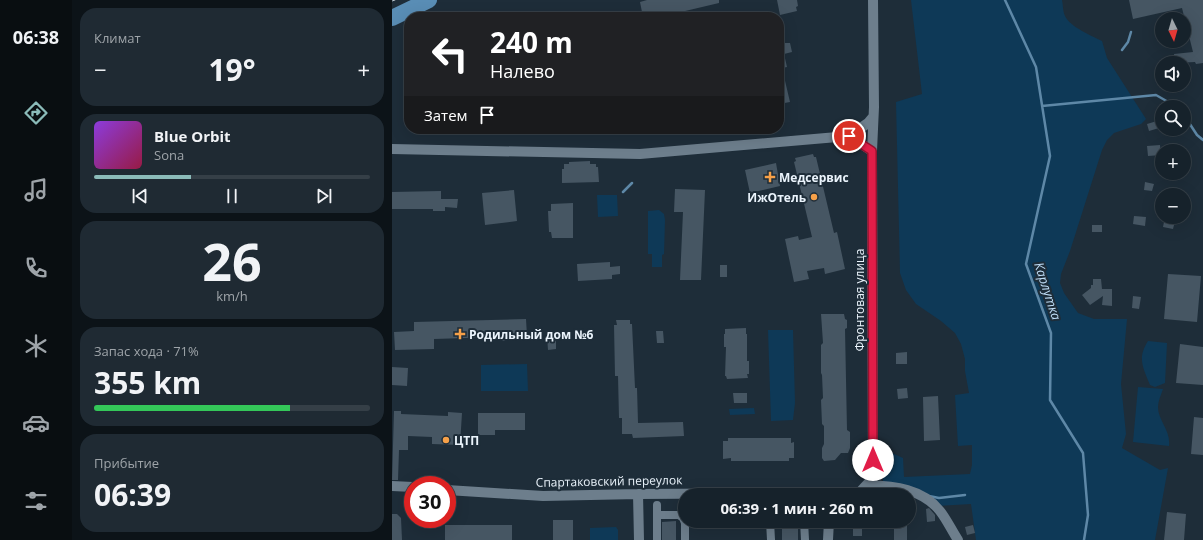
<!DOCTYPE html>
<html lang="ru">
<head>
<meta charset="utf-8">
<style>
	body { margin:0; font-family:"Open Sans",sans-serif; background:#1f2a33; color:#f1f3f6; height:100vh; display:flex; flex-direction:column; font-size:15px; white-space:nowrap }
	* { box-sizing:border-box; margin:0 }
	p { font-size:13px; color:#9ea4a9 }
	.icon { flex:none; width:22px; height:22px; fill:none; stroke:currentColor; stroke-width:2; stroke-linecap:round; stroke-linejoin:round }
	.map { position:relative; flex:1; overflow:hidden }
	.side { display:flex; flex-direction:column; gap:8px; padding:8px; background:#0c1318; width:320px }
	.side>* { flex:none }
	.guide { position:absolute; left:12px; top:12px; width:380px; height:122px; border-radius:16px; box-shadow:0 4px 16px #0002,0 0 0 1px #353f47; background:#202124; color:#fff; overflow:hidden }
	.needle { width:26px; rotate:175deg }
	.buttons { position:absolute; left:763px; top:12px; display:grid; gap:8px }
	.buttons a { display:grid; place-items:center; width:36px; height:36px; border-radius:50%; background:#16222b; box-shadow:0 4px 16px #0002,0 0 0 1px #353f47; font-size:20px }
	.speed { position:absolute; left:12px; top:476px; display:flex; gap:8px; font-size:20px; font-weight:700; text-align:center }
	.speed>* { display:grid; place-content:center; width:52px; height:52px; border-radius:50%; background:#16222b; box-shadow:0 4px 16px #0002,0 0 0 1px #353f47; line-height:1 }
	.speed .limit { border:6px solid #d22; background:#fff; color:#111 }
	.pin { position:absolute; display:grid; place-items:center; width:34px; height:34px; color:#fff; margin:-17px; border:2px solid #fff; border-radius:50%; box-shadow:0 1px 4px #0007 }
	.me { position:absolute; width:44px; margin:-22px; rotate:0deg; stroke-linejoin:round; filter:drop-shadow(0 0 3px #0008) }
	.turn { display:flex; align-items:center; gap:14px; height:84px; padding:0 20px; font-size:18px }
	.turn .icon { width:52px; height:52px; stroke-width:2.5 }
	.turn b { display:block; font-size:28px; line-height:34px }
	.then { display:flex; align-items:center; height:38px; padding:0 20px; background:#0003; gap:8px; font-size:15px }
	.big { font-size:30px; font-weight:700; line-height:1.1 }
	.side .widget { flex:1; display:flex; flex-direction:column; justify-content:center; gap:6px; min-width:0; padding:0 14px; border-radius:16px; background:#1f2a33 }
	.side .dial { align-items:center; gap:0 }
	.dial b { font-size:52px; line-height:1 }
	.song { display:flex; align-items:center; gap:12px }
	.cover { width:48px; height:48px; border-radius:6px; background:linear-gradient(135deg,hsl(270 70% 55%),hsl(340 70% 35%)) }
	.played { height:4px; border-radius:2px; background:linear-gradient(90deg,#8bbbb9 35%,#353f47 35%) }
	.keys { display:flex; justify-content:space-around; direction:ltr }
	.heat { display:flex; justify-content:space-between; align-items:center; font-size:22px; direction:ltr }
	.charge { height:6px; border-radius:3px; background:linear-gradient(90deg,#34c759 71%,#353f47 0) }
	.trip { position:absolute; left:286px; top:488px; width:238px; height:40px; border-radius:20px; background:#16222b; box-shadow:0 4px 16px #0002,0 0 0 1px #353f47; font-weight:700; line-height:40px; text-align:center }
	main { display:flex; flex:1; min-height:0 }
	.tabs { display:flex; flex-direction:column; width:72px; justify-content:space-around; align-items:center; background:#090e11; color:#9ea4a9 }
	.tabs .icon { width:28px; height:28px }
	.tabs .on { color:#8bbbb9 }
	.tabs b { font-size:18px; color:#f1f3f6 }
	.map>svg:first-child { display:block }
</style>
</head>
<body>
<main>
<nav class="tabs">
<b>06:38</b>
<svg class="icon on" aria-label="directions" viewBox="0 0 24 24"><path d="M12 3l9 9-9 9-9-9zM9 14v-3h6M13 9l2 2-2 2"/></svg>
<svg class="icon" aria-label="music" viewBox="0 0 24 24"><path d="M9 18V5l10-2v13"/><circle cx="6" cy="18" r="3"/><circle cx="16" cy="16" r="3"/></svg>
<svg class="icon" aria-label="phone" viewBox="0 0 24 24"><path d="M5 4h4l2 5-3 2q2 4 5 5l2-3 5 2v4C11 20 4 13 5 4z"/></svg>
<svg class="icon" aria-label="climate" viewBox="0 0 24 24"><path d="M12 3v18M4 7l16 10M4 17L20 7"/></svg>
<svg class="icon" aria-label="car" viewBox="0 0 24 24"><path d="M5 17H2v-5l4-1 3-4h7l3 4 3 1v5h-3M9 17h6M6 11h13"/><circle cx="7" cy="17" r="2"/><circle cx="17" cy="17" r="2"/></svg>
<svg class="icon" aria-label="filters" viewBox="0 0 24 24"><path d="M4 7h16M4 17h16"/><circle cx="9" cy="7" r="2"/><circle cx="15" cy="17" r="2"/></svg>
</nav>
<section class="side">
<div class="widget"><p>Климат</p>
<div class="heat"><a>−</a><b class="big">19°</b><a>+</a></div>
</div>
<div class="widget">
<div class="song"><i class="cover"></i><div><b>Blue Orbit</b><p>Sona</p></div></div>
<div class="played"></div>
<div class="keys"><svg class="icon" aria-label="previous" viewBox="0 0 24 24"><path d="M18 5L8 12l10 7zM5 5v14"/></svg><svg class="icon" aria-label="pause" viewBox="0 0 24 24"><path d="M8 5v14M16 5v14"/></svg><svg class="icon" aria-label="next" viewBox="0 0 24 24"><path d="M6 5l10 7-10 7zM19 5v14"/></svg></div>
</div>
<div class="widget dial"><b>26</b><p>km/h</p></div>
<div class="widget"><p>Запас хода · 71%</p><b class="big">355 km</b><div class="charge"></div></div>
<div class="widget"><p>Прибытие</p><b class="big">06:39</b></div>
</section>
<div class="map">
<svg width="811" height="540" viewBox="0 0 811 540">
	<rect width="100%" height="100%" fill="#1e2d39"/>
	<path fill="#0e3957" d="M519 0H670C671 5 671 12 673 16 678 27 700 36 710 41L715 58 754 119 749 124 722 133 715 140 710 150 678 251 669 274 668 283 672 293 686 313 702 319H735L729 384 734 434 730 448 768 470 776 468 763 540H584L579 504 545 506 491 483V460L493 455 500 453 511 458 512 477 578 474 580 465V445L566 446 563 395 577 393 573 371V359L569 344 563 333 549 321 524 304 514 290 508 273 504 102 530 94Z
		M205 195H225L226 216 206 217Z
		M267 210 272 214 273 220 272 254 270 255V267H260V254H256V211Z
		M376 330H401L403 403 401 420 379 421Z
		M756 341 775 343 773 383 763 387 758 385C751 368 745 358 756 341Z
		M135 364 136 391H89V365Z
		M746 387 771 389C769 395 766 401 766 407 766 421 779 430 777 446L741 442Z
		M362 408 363 414 338 415 337 409Z
		M224 527 226 530V540H198V528Z"/>
	<g fill="none" stroke-linecap="round" stroke-linejoin="round">
		<path stroke="#5e88a7" stroke-width="2.5" d="M613 0 644 67 658 156 634 264 659 333 658 400 691 453 696 515 692 540
			M730 50 736 42 739 32
			M650 106 764 95 785 107
			M792 115 805 135 811 140
			M231 192 240 183
			M537 496 547 498 573 495"/>
	</g>
	<path fill="#465663" d="M255 0H327V3L272 16V17H251L248 2Z
		M385 0H405L406 6 404 7 405 11 388 15Z
		M737 0H811V63L804 64 803 62 783 63 782 54 801 52 790 8 741 19Z
		M387 43H398L400 52 392 54 395 67 390 68 398 102 387 104Z
		M765 121 767 128 757 131 755 124Z
		M768 145 769 155 756 156 755 146Z
		M421 154 422 157H424L442 233 445 232 453 269 433 274 432 268 415 271 417 279 402 282 393 239 406 236 407 240 420 237 402 162 404 161 403 158Z
		M198 161V164H204V167H206L207 182 170 183V169H172V164H177V162Z
		M384 163 388 186 358 193 353 170Z
		M753 182 762 184 760 191 752 190Z
		M283 189 313 190 309 280H288L291 212H282Z
		M122 190 125 221 93 225 90 193Z
		M49 191V199H66L65 208 53 207V211H41V209H0V192Z
		M181 203V238H160L159 232H157L156 211H159V204Z
		M742 216 754 217 753 226 741 224Z
		M773 217H784L781 229 771 227Z
		M700 225H710V232H700Z
		M218 262V267L228 266V274L220 275V279L186 281 185 264Z
		M328 265H335V277H328Z
		M776 274 809 276 805 322 772 319Z
		M701 279H709L710 289H720V306L710 305 711 296 698 305 690 295 699 288V285H701Z
		M741 296 749 297 747 309 740 308Z
		M429 314H452L453 319 455 320V328L453 329 455 430 458 432V448L456 453H449L443 460 432 461 430 458V448L432 444V426L430 424 429 400 431 398 430 375 429 373V345L431 343Z
		M134 319 135 336H114V341H106V337L42 339V349L3 350 2 332 22 331V322Z
		M224 320H238V324H240L243 388H245L246 423 291 422 292 436 241 438 240 434H230V418H227L226 376H223L222 325H225Z
		M354 328V334H355V361H357V374H355L356 378 335 379 334 376H333L334 347H332V334H333V329Z
		M264 331H271L272 343H265Z
		M164 335V349L156 350 155 336Z
		M788 344 811 347V385L784 383Z
		M515 352V364H504V353Z
		M0 367 16 368 15 386 0 385Z
		M515 388 516 398 506 399 505 389Z
		M341 393H355V403H342Z
		M546 396 548 440 532 441 531 397Z
		M2 411H9V414L56 416V412L70 413 68 445 40 444V437L16 436V450H7L6 480H0Z
		M86 413H133V430H103V435H86Z
		M802 417 811 418V455L799 454Z
		M336 438H399V443L402 442V458H397V461H339V458L331 459V441H336Z
		M537 508 543 515V521L535 522 534 509Z
		M775 512 794 514 792 540H772Z
		M0 514H5L9 518 10 540H0Z
		M161 520H181V540H161Z
		M284 521V540H270V522Z
		M390 521H406V540H390Z
		M515 522V540H502V523Z
		M53 525H120V540H53Z
		M470 525V536H461V526Z
		M581 525 583 533 575 535 573 527Z"/>
	<g fill="none" stroke-linecap="round" stroke-linejoin="round">
		<path stroke="#6d7e8c" stroke-width="8" d="M265 505V540
			M265 515H287L291 518 293 523V540
			M378 521 379 540
			M412 521 413 540"/>
		<path stroke="#6d7e8c" stroke-width="10" d="M457 136 480 151
			M0 149 248 154 457 136 476 123 481 117
			M476 485C502 486 531 489 548 511 555 520 560 531 566 540
			M0 486 21 487
			M55 490 151 496 246 494 420 493 428 495
			M246 494 247 540
			M460 495 467 493 481 478 480 151 482 107 481 0
			M436 540 437 521"/>
		<path stroke="#598db5" stroke-width="16" d="M0 18 37 0"/>
		<path stroke="#bbc6cf" stroke-width="1" d="M0 1 3 0"/>
	</g>
	<g fill="none" stroke-linecap="round" stroke-linejoin="round">
		<defs>
			<path id="route" d="M457 136 480 151 481 460"/>
		</defs>
		<use href="#route" stroke="#92132f" stroke-width="10"/>
		<use href="#route" stroke="#e11d48" stroke-width="7"/>
	</g>
	<g fill="#f7a149" stroke="#1e2d39" stroke-width="1.5">
		<path d="M376 171h4v4h4v4h-4v4h-4v-4h-4v-4h4z"/>
		<circle cx="422" cy="197" r="4"/>
		<path d="M66 328h4v4h4v4h-4v4h-4v-4h-4v-4h4z"/>
		<circle cx="54" cy="440" r="4"/>
	</g>
	<g text-anchor="middle" dominant-baseline="central" stroke-width="4" stroke-linejoin="round" paint-order="stroke">
		<g font-size="12" font-weight="bold" fill="#ebf4fc" stroke="#1e2d39" text-anchor="start">
			<text x="387" y="177">Медсервис</text>
			<text x="414" y="197" text-anchor="end">ИжОтель</text>
			<text x="77" y="334">Родильный дом №6</text>
			<text x="62" y="440">ЦТП</text>
		</g>
		<g font-size="12" fill="#ebf4fc" stroke="#1e2d39">
			<text transform="translate(467 300) rotate(-90)">Фронтовая улица</text>
			<text transform="translate(217 481) rotate(-1)">Спартаковский переулок</text>
		</g>
		<g font-size="13" font-style="italic" fill="#bedcf5" stroke="#1e2d39">
			<text transform="translate(656 291) rotate(72)">Карлутка</text>
		</g>
	</g>
</svg>
<div class="buttons">
<a><svg class="needle" viewBox="-14 -14 28 28"><path d="M0-13l5 13h-10z" fill="#e53935"/><path d="M0 13l5-13h-10z" fill="#9ea4a9"/></svg></a>
<a><svg class="icon" aria-label="sound" viewBox="0 0 24 24"><path d="M4 9h4l5-4v14l-5-4H4zM17 9q2 3 0 6"/></svg></a>
<a><svg class="icon" aria-label="search" viewBox="0 0 24 24"><circle cx="10" cy="10" r="6"/><path d="M15 15l6 6"/></svg></a>
<a>+</a>
<a>−</a>
</div>
<div class="speed"><div class="limit">30</div></div>
<div class="pin" style="left:457px;top:136px;background:#d93025"><svg class="icon" aria-label="arrive" viewBox="0 0 24 24"><path d="M6 21V4h12l-3 4 3 4H6"/></svg></div>
<svg class="me" style="left:481px;top:460px" viewBox="-20 -20 40 40"><circle r="19" fill="#fff"/><path d="M0-13L10 11 0 6-10 11z" fill="#e11d48"/></svg>
<div class="trip">06:39 · 1 мин · 260 m</div>
<div class="guide">
<div class="turn"><svg class="icon" aria-label="left" viewBox="0 0 24 24"><path d="M17 20v-9H6M10 6l-5 5 5 5"/></svg><div><b>240 m</b>Налево</div></div>
<div class="then">Затем<svg class="icon" aria-label="arrive" viewBox="0 0 24 24"><path d="M6 21V4h12l-3 4 3 4H6"/></svg></div>
</div>
</div>
</main>
</body>
</html>
